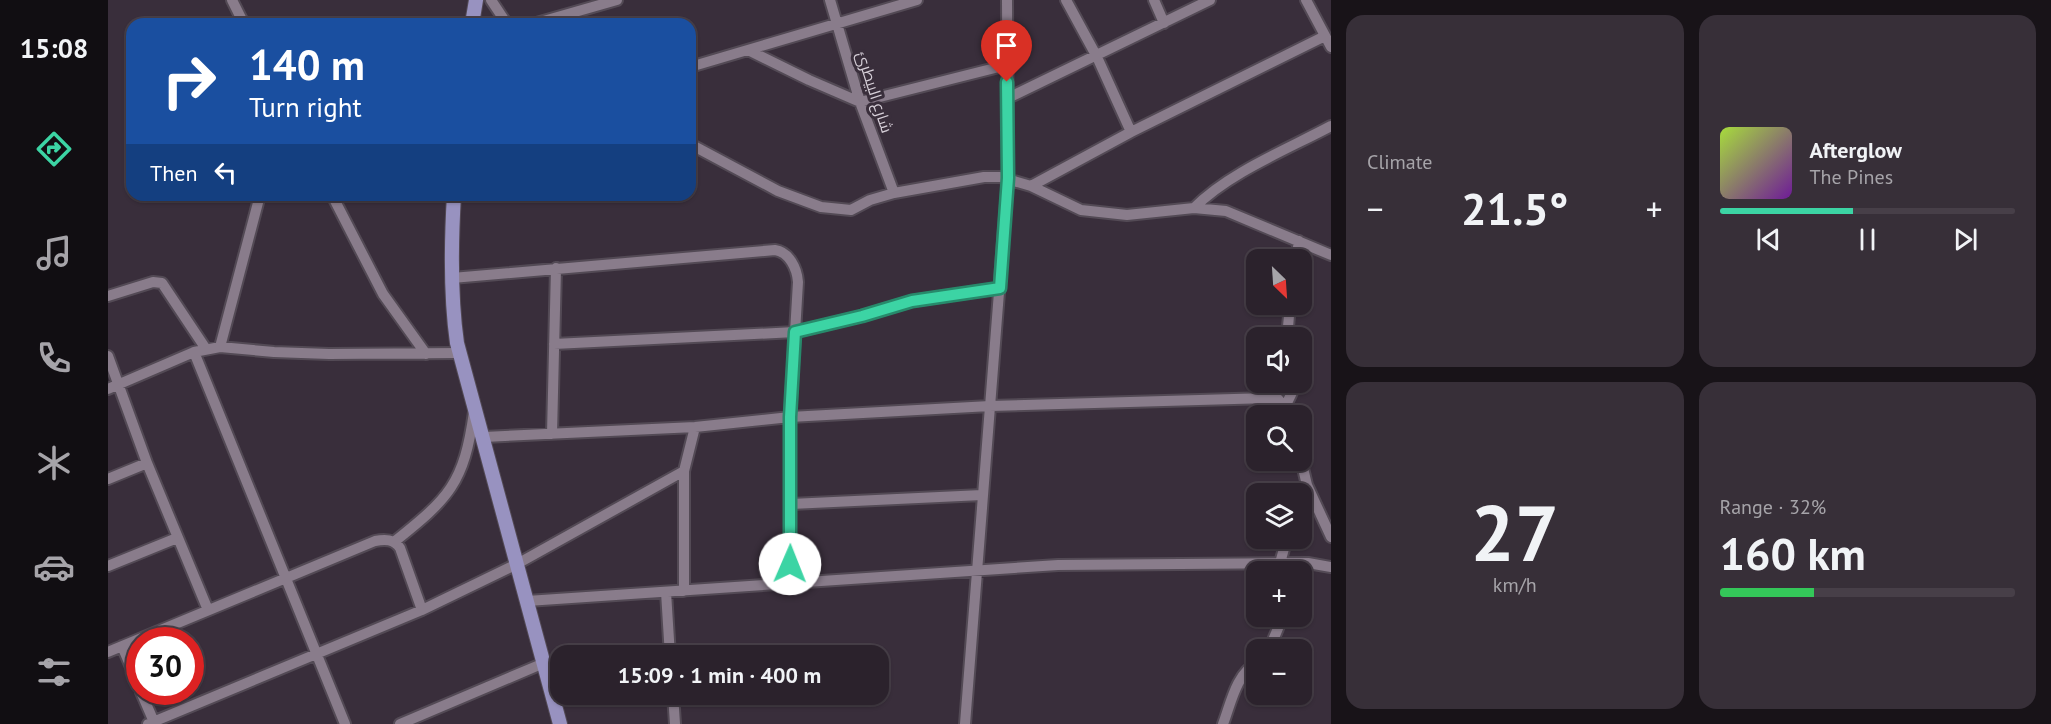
<!DOCTYPE html>
<html lang="en">
<head>
<meta charset="utf-8">
<style>
	body { margin:0; font-family:"PT Sans",Cairo,sans-serif; background:#372f38; color:#f1f3f6; height:100vh; display:flex; flex-direction:column; font-size:22px; white-space:nowrap }
	* { box-sizing:border-box; margin:0 }
	p { font-size:20px; color:#a6a4a9 }
	.icon { flex:none; width:33px; height:33px; fill:none; stroke:currentColor; stroke-width:2; stroke-linecap:round; stroke-linejoin:round }
	.map { position:relative; flex:1; overflow:hidden }
	.drawer { display:flex; flex-direction:column; gap:15px; padding:15px; background:#181318; width:720px }
	.drawer>* { flex:none }
	.guide { position:absolute; left:18px; top:18px; width:570px; height:183px; border-radius:18px; box-shadow:0 2px 4px #0004,0 0 0 2px #473f48; background:#1a4fa0; color:#fff; overflow:hidden }
	.needle { width:39px; rotate:155deg }
	.fabs { position:absolute; left:1138px; top:249px; display:grid; gap:12px }
	.fabs a { display:grid; place-items:center; width:66px; height:66px; border-radius:12px; background:#2b222c; box-shadow:0 2px 4px #0004,0 0 0 2px #473f48; font-size:30px }
	.speed { position:absolute; left:18px; top:627px; display:flex; gap:12px; font-size:30px; font-weight:700; text-align:center }
	.speed>* { display:grid; place-content:center; width:78px; height:78px; border-radius:50%; background:#2b222c; box-shadow:0 2px 4px #0004,0 0 0 2px #473f48; line-height:1 }
	.speed .limit { border:9px solid #d22; background:#fff; color:#111 }
	.pin { position:absolute; display:grid; place-items:center; width:51px; height:51px; color:#fff; margin:-62px -26px; border-radius:50% 50% 50% 0; rotate:-45deg; box-shadow:0 0 6px #0007 }
	.pin .icon { rotate:45deg }
	.me { position:absolute; width:66px; margin:-33px; rotate:1deg; stroke-linejoin:round; filter:drop-shadow(0 0 4px #0008) }
	.turn { display:flex; align-items:center; gap:21px; height:126px; padding:0 24px; font-size:27px }
	.turn .icon { width:78px; height:78px; stroke-width:2.5 }
	.turn b { display:block; font-size:42px; line-height:51px }
	.then { display:flex; align-items:center; height:57px; padding:0 24px; background:#0003; gap:12px; font-size:22px }
	.big { font-size:45px; font-weight:700; line-height:1.1 }
	.drawer .tile { flex:1; display:flex; flex-direction:column; justify-content:center; gap:9px; min-width:0; padding:0 21px; border-radius:18px; background:#372f38 }
	.drawer .dial { align-items:center; gap:0 }
	.dial b { font-size:78px; line-height:1 }
	.song { display:flex; align-items:center; gap:18px }
	.cover { width:72px; height:72px; border-radius:9px; background:linear-gradient(135deg,hsl(80 70% 55%),hsl(280 70% 35%)) }
	.played { height:6px; border-radius:3px; background:linear-gradient(90deg,#3cd4a4 45%,#473f48 45%) }
	.keys { display:flex; justify-content:space-around; direction:ltr }
	.heat { display:flex; justify-content:space-between; align-items:center; font-size:33px; direction:ltr }
	.charge { height:9px; border-radius:4px; background:linear-gradient(90deg,#34c759 32%,#473f48 0) }
	.drawer .tiles { flex:1; display:grid; gap:15px; grid-template-columns:repeat(2,1fr) }
	.trip { position:absolute; left:442px; top:645px; width:339px; height:60px; border-radius:18px; background:#2b222c; box-shadow:0 2px 4px #0004,0 0 0 2px #473f48; font-weight:700; line-height:60px; text-align:center }
	main { display:flex; flex:1; min-height:0 }
	.tab-bar { display:flex; flex-direction:column; width:108px; justify-content:space-around; align-items:center; background:#110e12; color:#a6a4a9 }
	.tab-bar .icon { width:42px; height:42px }
	.tab-bar .selected { color:#3cd4a4 }
	.tab-bar b { font-size:27px; color:#f1f3f6 }
	.map>svg:first-child { display:block }
</style>
</head>
<body>
<main>
<nav class="tab-bar">
<b>15:08</b>
<svg class="icon selected" aria-label="directions" viewBox="0 0 24 24"><path d="M12 3l9 9-9 9-9-9zM9 14v-3h6M13 9l2 2-2 2"/></svg>
<svg class="icon" aria-label="music" viewBox="0 0 24 24"><path d="M9 18V5l10-2v13"/><circle cx="6" cy="18" r="3"/><circle cx="16" cy="16" r="3"/></svg>
<svg class="icon" aria-label="phone" viewBox="0 0 24 24"><path d="M5 4h4l2 5-3 2q2 4 5 5l2-3 5 2v4C11 20 4 13 5 4z"/></svg>
<svg class="icon" aria-label="climate" viewBox="0 0 24 24"><path d="M12 3v18M4 7l16 10M4 17L20 7"/></svg>
<svg class="icon" aria-label="car" viewBox="0 0 24 24"><path d="M5 17H2v-5l4-1 3-4h7l3 4 3 1v5h-3M9 17h6M6 11h13"/><circle cx="7" cy="17" r="2"/><circle cx="17" cy="17" r="2"/></svg>
<svg class="icon" aria-label="filters" viewBox="0 0 24 24"><path d="M4 7h16M4 17h16"/><circle cx="9" cy="7" r="2"/><circle cx="15" cy="17" r="2"/></svg>
</nav>
<div class="map">
<svg width="1223" height="724" viewBox="0 0 1223 724">
	<rect width="100%" height="100%" fill="#392e3b"/>
	<g fill="none" stroke-linecap="round" stroke-linejoin="round">
		<defs>
			<path id="minor" d="M124 0 136 24
				M383 0 399 24
				M722 0 752 102 786 193
				M958 0 989 57 1023 132
				M1046 0 1056 23
				M1198 0 1223 47
				M425 24 509 0
				M640 50 701 80 752 102 899 65
				M582 67 809 0
				M900 98 1102 0
				M582 144 670 191 713 207 743 210 762 200 786 193 876 177H892L923 186 973 210 1019 215 1086 208 1118 211 1223 255
				M923 186 1023 132 1217 36
				M224 195 275 294 318 354
				M1086 208C1120 173 1180 149 1223 126
				M1188 260 1191 241
				M344 278 667 250C681 252 689 268 690 282L682 417V585
				M0 296 45 282 54 283 98 349
				M1182 304 1180 327 1182 338
				M446 344 687 332 754 316 804 301 892 288
				M112 347 152 195
				M86 352 237 724
				M0 356 39 463 100 610
				M0 389 86 352 112 347 166 352 221 354 351 353
				M1177 407 1189 382
				M444 434 448 268
				M376 437 587 427 682 417 882 406 1161 398 1170 399 1182 416
				M1193 460 1199 485 1223 537
				M0 479 39 463
				M683 504 874 495
				M286 542C341 498 356 484 366 412
				M1172 563 1179 538
				M0 566 69 538
				M1194 576 1200 563
				M576 591V471L587 427
				M558 592 562 656
				M419 601 950 565 1200 563 1223 567
				M14 646 32 688
				M1161 650 1175 616
				M0 652 267 541C277 539 286 539 292 548L314 610
				M33 692 46 722
				M565 694 567 724
				M40 724 314 610 409 564 576 471
				M292 724 436 663
				M857 724 900 178 899 0
				M1115 724C1123 703 1128 674 1149 663"/>
			<path id="major" d="M364 24 368 0
				M346 195C343 245 342 294 349 343L452 724"/>
		</defs>
		<use href="#minor" stroke="#534a55" stroke-width="14"/>
		<use href="#major" stroke="#534a55" stroke-width="16"/>
		<use href="#minor" stroke="#897c8b" stroke-width="10"/>
		<use href="#major" stroke="#9892c0" stroke-width="14"/>
	</g>
	<g fill="none" stroke-linecap="round" stroke-linejoin="round">
		<defs>
			<path id="route" d="M682 564V417L687 332 754 316 804 301 892 288 900 178 899 82"/>
		</defs>
		<use href="#route" stroke="#278a6b" stroke-width="15"/>
		<use href="#route" stroke="#3cd4a4" stroke-width="10"/>
	</g>
	<g text-anchor="middle" dominant-baseline="central" stroke-width="6" stroke-linejoin="round" paint-order="stroke">
		<g font-size="16" fill="#d6cfd8" stroke="#392e3b">
			<text transform="translate(767 92) rotate(72)">شارع البيطرئ</text>
		</g>
	</g>
</svg>
<div class="fabs">
<a><svg class="needle" viewBox="-14 -14 28 28"><path d="M0-13l5 13h-10z" fill="#e53935"/><path d="M0 13l5-13h-10z" fill="#a6a4a9"/></svg></a>
<a><svg class="icon" aria-label="sound" viewBox="0 0 24 24"><path d="M4 9h4l5-4v14l-5-4H4zM17 9q2 3 0 6"/></svg></a>
<a><svg class="icon" aria-label="search" viewBox="0 0 24 24"><circle cx="10" cy="10" r="6"/><path d="M15 15l6 6"/></svg></a>
<a><svg class="icon" aria-label="layers" viewBox="0 0 24 24"><path d="M12 4l9 5-9 5-9-5zM3 14l9 5 9-5"/></svg></a>
<a>+</a>
<a>−</a>
</div>
<div class="speed"><div class="limit">30</div></div>
<div class="pin" style="left:899px;top:82px;background:#d93025"><svg class="icon" aria-label="arrive" viewBox="0 0 24 24"><path d="M6 21V4h12l-3 4 3 4H6"/></svg></div>
<svg class="me" style="left:682px;top:564px" viewBox="-20 -20 40 40"><circle r="19" fill="#fff"/><path d="M0-13L10 11 0 6-10 11z" fill="#3cd4a4"/></svg>
<div class="trip">15:09 · 1 min · 400 m</div>
<div class="guide">
<div class="turn"><svg class="icon" aria-label="right" viewBox="0 0 24 24"><path d="M7 20v-9h11M14 6l5 5-5 5"/></svg><div><b>140 m</b>Turn right</div></div>
<div class="then">Then<svg class="icon" aria-label="left" viewBox="0 0 24 24"><path d="M17 20v-9H6M10 6l-5 5 5 5"/></svg></div>
</div>
</div>
<section class="drawer">
<div class="tiles">
<div class="tile"><p>Climate</p>
<div class="heat"><a>−</a><b class="big">21.5°</b><a>+</a></div>
</div>
<div class="tile">
<div class="song"><i class="cover"></i><div><b>Afterglow</b><p>The Pines</p></div></div>
<div class="played"></div>
<div class="keys"><svg class="icon" aria-label="previous" viewBox="0 0 24 24"><path d="M18 5L8 12l10 7zM5 5v14"/></svg><svg class="icon" aria-label="pause" viewBox="0 0 24 24"><path d="M8 5v14M16 5v14"/></svg><svg class="icon" aria-label="next" viewBox="0 0 24 24"><path d="M6 5l10 7-10 7zM19 5v14"/></svg></div>
</div>
<div class="tile dial"><b>27</b><p>km/h</p></div>
<div class="tile"><p>Range · 32%</p><b class="big">160 km</b><div class="charge"></div></div>
</div>
</section>
</main>
</body>
</html>
